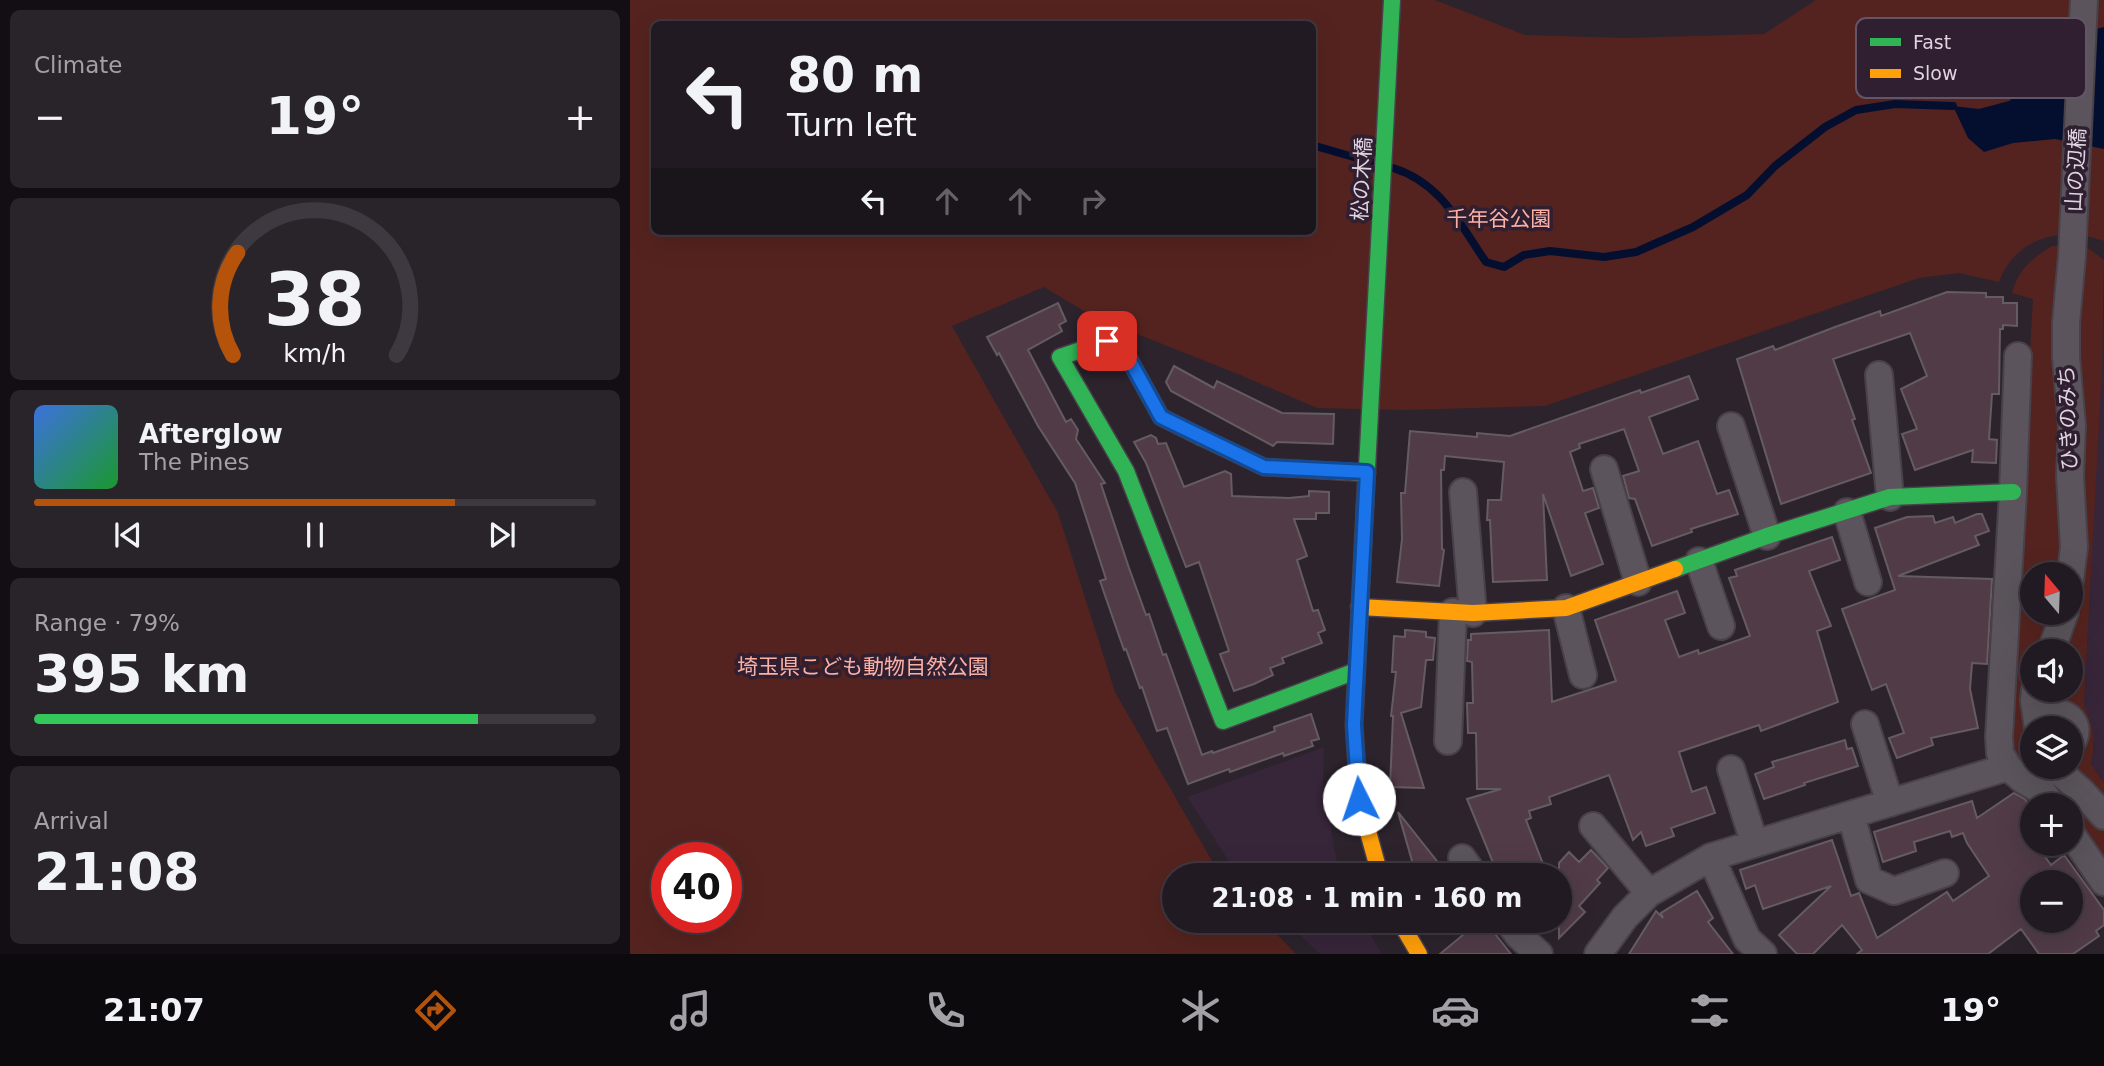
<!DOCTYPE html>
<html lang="en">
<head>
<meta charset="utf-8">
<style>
	body { margin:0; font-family:"DejaVu Sans","Noto Sans JP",sans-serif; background:#29232a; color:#f1f3f6; height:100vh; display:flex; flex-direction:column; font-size:26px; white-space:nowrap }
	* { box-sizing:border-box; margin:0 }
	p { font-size:23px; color:#a2a1a5 }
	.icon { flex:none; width:38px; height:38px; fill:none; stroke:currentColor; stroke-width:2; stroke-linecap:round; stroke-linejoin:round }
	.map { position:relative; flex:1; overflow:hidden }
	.sheet { display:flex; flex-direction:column; gap:10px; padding:10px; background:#120e13; width:630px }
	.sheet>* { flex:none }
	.guide { position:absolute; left:21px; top:21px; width:665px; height:214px; border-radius:10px; box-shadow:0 7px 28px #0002,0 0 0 2px #3e3840; background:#211a22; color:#f1f3f6; overflow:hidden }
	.needle { width:46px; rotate:341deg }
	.tools { position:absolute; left:1390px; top:562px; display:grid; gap:14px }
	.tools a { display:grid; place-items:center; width:63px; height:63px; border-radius:50%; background:#211a22; box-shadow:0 7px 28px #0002,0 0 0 2px #3e3840; font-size:35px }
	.speed { position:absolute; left:21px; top:842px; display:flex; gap:14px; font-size:35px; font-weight:700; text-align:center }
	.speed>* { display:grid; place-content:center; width:91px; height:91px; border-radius:50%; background:#211a22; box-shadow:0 7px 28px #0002,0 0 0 2px #3e3840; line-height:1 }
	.speed .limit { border:10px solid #d22; background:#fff; color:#111 }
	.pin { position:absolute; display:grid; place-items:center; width:60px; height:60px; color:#fff; margin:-30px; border-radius:14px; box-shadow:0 4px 10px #0006 }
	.me { position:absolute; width:77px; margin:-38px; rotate:356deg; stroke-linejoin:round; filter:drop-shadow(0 0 5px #0008) }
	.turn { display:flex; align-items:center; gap:24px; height:147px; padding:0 21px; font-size:32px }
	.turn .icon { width:91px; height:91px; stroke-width:2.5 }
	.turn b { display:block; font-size:49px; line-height:60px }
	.lanes { display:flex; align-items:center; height:66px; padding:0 21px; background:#0003; justify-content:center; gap:35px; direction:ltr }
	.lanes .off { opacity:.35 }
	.big { font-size:52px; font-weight:700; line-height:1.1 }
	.sheet .widget { flex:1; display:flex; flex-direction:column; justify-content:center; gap:10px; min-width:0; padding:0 24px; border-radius:10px; background:#29232a }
	.sheet .dial { align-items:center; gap:0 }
	.dial svg { height:182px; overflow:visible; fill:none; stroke:#3e3840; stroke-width:7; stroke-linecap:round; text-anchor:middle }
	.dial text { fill:#f1f3f6; stroke:none }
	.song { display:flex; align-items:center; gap:21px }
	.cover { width:84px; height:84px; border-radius:10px; background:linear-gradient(135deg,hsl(220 70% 55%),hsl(130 70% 35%)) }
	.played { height:7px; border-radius:4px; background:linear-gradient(90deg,#b45309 75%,#3e3840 75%) }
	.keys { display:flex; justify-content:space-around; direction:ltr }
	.heat { display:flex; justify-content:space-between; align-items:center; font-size:38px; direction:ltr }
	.charge { height:10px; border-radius:5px; background:linear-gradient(90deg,#34c759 79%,#3e3840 0) }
	.trip { position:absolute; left:532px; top:863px; width:410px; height:70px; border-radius:35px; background:#211a22; box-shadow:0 7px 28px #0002,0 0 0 2px #3e3840; font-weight:700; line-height:70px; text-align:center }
	.menu { display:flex; height:112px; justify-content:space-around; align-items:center; background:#0d0a0e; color:#a2a1a5 }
	.menu .icon { width:49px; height:49px }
	.menu .selected { color:#b45309 }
	.menu b { font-size:32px; color:#f1f3f6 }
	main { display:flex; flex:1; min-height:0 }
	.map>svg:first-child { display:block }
</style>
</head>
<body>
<main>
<section class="sheet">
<div class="widget"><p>Climate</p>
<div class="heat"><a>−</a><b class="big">19°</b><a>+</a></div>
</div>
<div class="widget dial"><svg viewBox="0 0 100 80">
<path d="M14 69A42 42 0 1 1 86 69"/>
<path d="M14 69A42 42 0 0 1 16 24" stroke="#b45309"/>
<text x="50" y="56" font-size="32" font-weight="700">38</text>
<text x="50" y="72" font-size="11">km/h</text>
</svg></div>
<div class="widget">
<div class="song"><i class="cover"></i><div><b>Afterglow</b><p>The Pines</p></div></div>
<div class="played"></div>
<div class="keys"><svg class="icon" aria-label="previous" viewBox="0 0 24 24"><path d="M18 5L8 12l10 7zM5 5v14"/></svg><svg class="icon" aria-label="pause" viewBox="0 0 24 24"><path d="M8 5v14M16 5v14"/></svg><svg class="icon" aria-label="next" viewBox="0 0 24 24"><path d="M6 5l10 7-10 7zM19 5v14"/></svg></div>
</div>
<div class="widget"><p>Range · 79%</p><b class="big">395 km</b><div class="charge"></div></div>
<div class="widget"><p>Arrival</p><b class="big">21:08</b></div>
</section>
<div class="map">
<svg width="1474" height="954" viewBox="0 0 1474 954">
	<rect width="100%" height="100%" fill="#2c232d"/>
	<path fill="#37253a" d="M1474 312V783L1461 764 1465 745 1454 704Z
		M694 747 693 786 707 861 712 875H608L557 797Z
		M655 921H732L752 954H690Z"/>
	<path fill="#54231f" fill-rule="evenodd" d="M0 0H805L895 35 995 38 1134 34 1186 0H1474V241C1432 226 1385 237 1369 282L1329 273 1289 278 915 406 774 410 687 408 608 374 464 317 414 287 322 326 428 513 485 692 590 875H544V920L634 921 666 954H0ZM24 24H682V231H24ZM37 858H96V917H37Z
		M1422 246 1458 248 1474 260 1472 368 1454 704C1463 727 1467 740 1461 764L1474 783V871L1440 820V805H1430L1395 770 1384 754 1379 726 1403 299 1382 293C1389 269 1401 259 1422 246ZM1402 574H1440V612H1402ZM1402 651H1440V690H1402ZM1402 728H1440V766H1402Z"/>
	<path fill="#040f30" d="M1474 27V149L1425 139 1383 143 1354 152 1338 138 1323 106 1349 109 1379 101 1400 85 1416 61 1440 36Z"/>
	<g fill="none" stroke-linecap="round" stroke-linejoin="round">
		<path stroke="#040f30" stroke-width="8" d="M682 145 744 163
			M763 168C811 183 829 223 856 262L874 267 894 255 920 251 974 257 1006 252 1063 227 1117 195 1145 166 1195 127 1226 110 1265 104 1323 106"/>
	</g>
	<path fill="#503b47" stroke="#655c62" stroke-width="2" fill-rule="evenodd" d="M1317 292 1356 293V297H1373V303H1387V326L1373 325V329H1370L1369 394H1362L1359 439 1367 440 1366 463 1342 462 1343 450 1285 470 1272 434 1287 429 1271 389 1297 376 1280 333 1203 359 1225 419 1222 420 1241 473 1151 504 1107 359 1143 346 1145 350 1205 327 1250 311 1251 316Z
		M428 303 436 321 429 325 432 331 398 350 436 422 441 419 448 430 446 439 475 483 471 484 499 568 516 615 519 614 533 655 536 654 572 755 582 751 583 753 645 731 644 727 681 714 689 739 681 741 683 746 654 756 653 753 600 772 599 769 558 784 537 728 527 731 512 687 510 688 496 649 494 650 470 581 476 579 445 483 408 426 369 353 367 355 357 337Z
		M544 366 584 388 587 381 652 413 704 414 703 444 647 442 643 446 541 391 536 382Z
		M1059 376 1068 399 1019 417 1033 454 1068 441 1087 494 1099 490 1108 514 1061 529 1062 532 1022 546 1005 499 999 498 994 479 993 476 1009 471 994 429 949 444 950 448 940 452 953 491 963 488 969 508 955 513 973 564 941 576 913 494 917 580 863 582 860 520H857L858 500H871L874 462 815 456 814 470H811L812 549 814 550 809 586 767 582 772 539 771 493H775L780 431 847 437V433L880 436 1010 390 1011 393Z
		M521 435 526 438 528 444 536 443 554 487 595 471 601 474 602 496 659 498 679 496V491L699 492V513H686V519H664L677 556 667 560 683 611 688 610 695 630 688 633 692 643 652 658 654 663 640 668 643 675 624 684 604 691 590 654 599 651 569 562 556 567 516 463 504 442Z
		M1347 514H1352L1359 531 1345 536 1349 545 1268 576 1362 579 1357 664 1342 663 1340 689 1348 728 1301 738 1303 745 1267 758 1259 738 1274 733 1256 684 1242 690 1212 609 1265 590 1245 528 1277 517 1303 516 1305 523 1323 517 1325 523Z
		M1202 537 1210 560 1179 571 1201 626 1187 631 1208 702 1131 731 1129 725 1049 752 1062 792 1076 787 1085 813 1041 828 1044 836 1016 846 1011 832 1003 840 979 775 919 797 921 804 899 811 901 818 896 820 915 869 900 875H868L837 799 871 789H847L846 733H838L837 703H843L842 662 837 661 838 640H841V634L919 630 922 702 986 681 965 620 1047 591 1055 613 1035 620 1049 657 1068 650 1069 654 1120 636 1099 578 1107 576 1105 570Z
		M775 630 796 632V637L805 638 803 660H796L791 707 771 713 794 788 760 787 763 716H761L766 672H762L764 636 775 637Z
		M1215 740 1217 749 1222 748 1228 766 1174 783 1175 785 1134 799 1125 774 1144 767 1142 762Z
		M1384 793 1395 799 1402 810V844H1406L1421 865 1434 855 1474 910V925L1466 931 1469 936 1443 954H1409L1391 929 1358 954H1227L1232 950 1212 925 1183 954H1167L1149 935 1201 886 1133 909 1125 885 1116 889 1110 870 1202 840 1221 896 1229 893 1247 938 1317 892 1323 901 1359 876 1337 843 1333 833 1322 837 1320 831 1284 842 1286 851 1253 862 1244 832 1342 801 1347 818ZM1402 882H1440V920H1402Z
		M768 812 818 875H786Z
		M961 850 978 868 967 880 970 883 949 906 955 912 929 938V863L939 852 949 862Z
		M1067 891 1083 918 1078 922 1103 954H999L1026 911 1033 918 1031 913Z
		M851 920H854L881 954H810Z"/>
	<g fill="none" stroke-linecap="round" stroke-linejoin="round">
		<defs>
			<path id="street" d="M1388 356 1383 492 1369 737 1370 753 1378 767 1393 780 1412 791 1422 805
				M1249 375 1260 497
				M1101 426 1137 536
				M974 469 1008 582
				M833 492 843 613
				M1217 512 1238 582
				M1069 561 1091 626
				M1440 580 1444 547 1440 476 1442 426 1436 357V323L1442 256 1454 0
				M936 608 953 675
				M1421 651 1435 612
				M1405 690 1404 700 1408 728
				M1235 724 1260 803
				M1409 728C1420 698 1460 719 1440 745
				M818 741 823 612
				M1423 766 1452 792 1474 816
				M1101 769 1124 842
				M1221 815 1239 880 1264 891 1315 873
				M963 826 1019 893
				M1440 832 1474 882
				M1081 857 1117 939 1133 954
				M832 858 844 875
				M877 920 888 935 909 954
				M968 954 995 917 1019 893 1081 857 1378 767"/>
			<path id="fast" d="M571 437 531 417 494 350 477 341 430 357 496 471 593 721 726 671
				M735 506 762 0
				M1045 569 1137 536 1260 497 1383 492"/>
			<path id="slow" d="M571 437 634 467 737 473
				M735 506 724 725 729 799 750 875
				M729 607 843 613 936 608 1045 569
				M769 920 789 954"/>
		</defs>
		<use href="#street" stroke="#484149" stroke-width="30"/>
		<use href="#fast" stroke="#484149" stroke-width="19"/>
		<use href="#slow" stroke="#484149" stroke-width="19"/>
		<use href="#street" stroke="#5b545c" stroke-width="26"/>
		<use href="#fast" stroke="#30b455" stroke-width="16"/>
		<use href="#slow" stroke="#ff9f0a" stroke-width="16"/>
	</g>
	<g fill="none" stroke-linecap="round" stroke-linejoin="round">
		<defs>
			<path id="route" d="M477 341 494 350 531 417 634 467 737 472 724 725 729 799"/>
		</defs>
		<use href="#route" stroke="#114b97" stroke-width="18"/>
		<use href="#route" stroke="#1a73e8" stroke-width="12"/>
	</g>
	<g text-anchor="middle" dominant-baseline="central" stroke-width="7" stroke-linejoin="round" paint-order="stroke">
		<g font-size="21" fill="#dfd4e0" stroke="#2f1f31">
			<text transform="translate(1446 170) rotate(-87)">山の辺橋</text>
			<text transform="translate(732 179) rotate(-87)">松の木橋</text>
			<text transform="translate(1438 418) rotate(-92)">ひきのみち</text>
		</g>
		<g font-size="21" fill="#fcafa3" stroke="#2f1f31">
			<text x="869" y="219">千年谷公園</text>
			<text x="233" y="667">埼玉県こども動物自然公園</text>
		</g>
	</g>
	<rect x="1226" y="18" width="230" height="80" rx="10" fill="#2f1f31" stroke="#645566" stroke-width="2"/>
	<rect x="1240" y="38" width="31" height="8" fill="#30b455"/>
	<rect x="1240" y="69" width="31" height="9" fill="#ff9f0a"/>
	<g font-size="19" fill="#dfd4e0">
		<text x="1283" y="49">Fast</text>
		<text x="1283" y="80">Slow</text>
	</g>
</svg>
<div class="tools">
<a><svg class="needle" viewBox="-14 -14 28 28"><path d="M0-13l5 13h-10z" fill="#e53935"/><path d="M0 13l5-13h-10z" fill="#a2a1a5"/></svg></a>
<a><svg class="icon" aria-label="sound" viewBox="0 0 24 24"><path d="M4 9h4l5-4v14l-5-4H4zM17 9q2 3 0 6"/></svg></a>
<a><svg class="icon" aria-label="layers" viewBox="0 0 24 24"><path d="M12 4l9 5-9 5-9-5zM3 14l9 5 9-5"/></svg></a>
<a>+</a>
<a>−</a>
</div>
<div class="speed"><div class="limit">40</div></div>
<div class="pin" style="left:477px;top:341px;background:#d93025"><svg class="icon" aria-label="arrive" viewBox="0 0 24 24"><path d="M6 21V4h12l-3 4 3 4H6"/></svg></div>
<svg class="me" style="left:729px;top:799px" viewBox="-20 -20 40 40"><circle r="19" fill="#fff"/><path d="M0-13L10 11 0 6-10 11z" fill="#1a73e8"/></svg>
<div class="trip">21:08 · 1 min · 160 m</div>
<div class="guide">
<div class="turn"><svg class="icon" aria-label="left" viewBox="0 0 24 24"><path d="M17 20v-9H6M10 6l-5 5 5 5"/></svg><div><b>80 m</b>Turn left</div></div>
<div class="lanes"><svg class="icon" aria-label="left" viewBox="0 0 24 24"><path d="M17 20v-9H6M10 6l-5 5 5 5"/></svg><svg class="icon off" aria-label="ahead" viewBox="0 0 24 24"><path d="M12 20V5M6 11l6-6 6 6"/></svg><svg class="icon off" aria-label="ahead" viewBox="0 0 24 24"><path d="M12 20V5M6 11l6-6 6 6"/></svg><svg class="icon off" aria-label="right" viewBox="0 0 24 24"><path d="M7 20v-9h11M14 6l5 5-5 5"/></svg></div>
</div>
</div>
</main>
<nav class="menu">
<b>21:07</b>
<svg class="icon selected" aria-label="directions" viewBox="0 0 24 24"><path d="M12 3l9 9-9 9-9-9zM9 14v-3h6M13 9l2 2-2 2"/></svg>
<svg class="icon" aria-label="music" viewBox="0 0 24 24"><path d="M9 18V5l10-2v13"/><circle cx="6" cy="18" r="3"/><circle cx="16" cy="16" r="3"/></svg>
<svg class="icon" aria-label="phone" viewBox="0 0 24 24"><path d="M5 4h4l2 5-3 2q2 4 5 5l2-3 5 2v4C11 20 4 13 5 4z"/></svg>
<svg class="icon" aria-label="climate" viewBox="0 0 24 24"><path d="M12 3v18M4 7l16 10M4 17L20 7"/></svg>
<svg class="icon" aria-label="car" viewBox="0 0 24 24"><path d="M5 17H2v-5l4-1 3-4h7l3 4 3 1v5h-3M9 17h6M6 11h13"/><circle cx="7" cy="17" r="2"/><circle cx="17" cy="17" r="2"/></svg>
<svg class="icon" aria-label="filters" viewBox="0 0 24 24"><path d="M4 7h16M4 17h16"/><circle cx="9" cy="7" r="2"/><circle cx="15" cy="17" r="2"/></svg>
<b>19°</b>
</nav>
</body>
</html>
